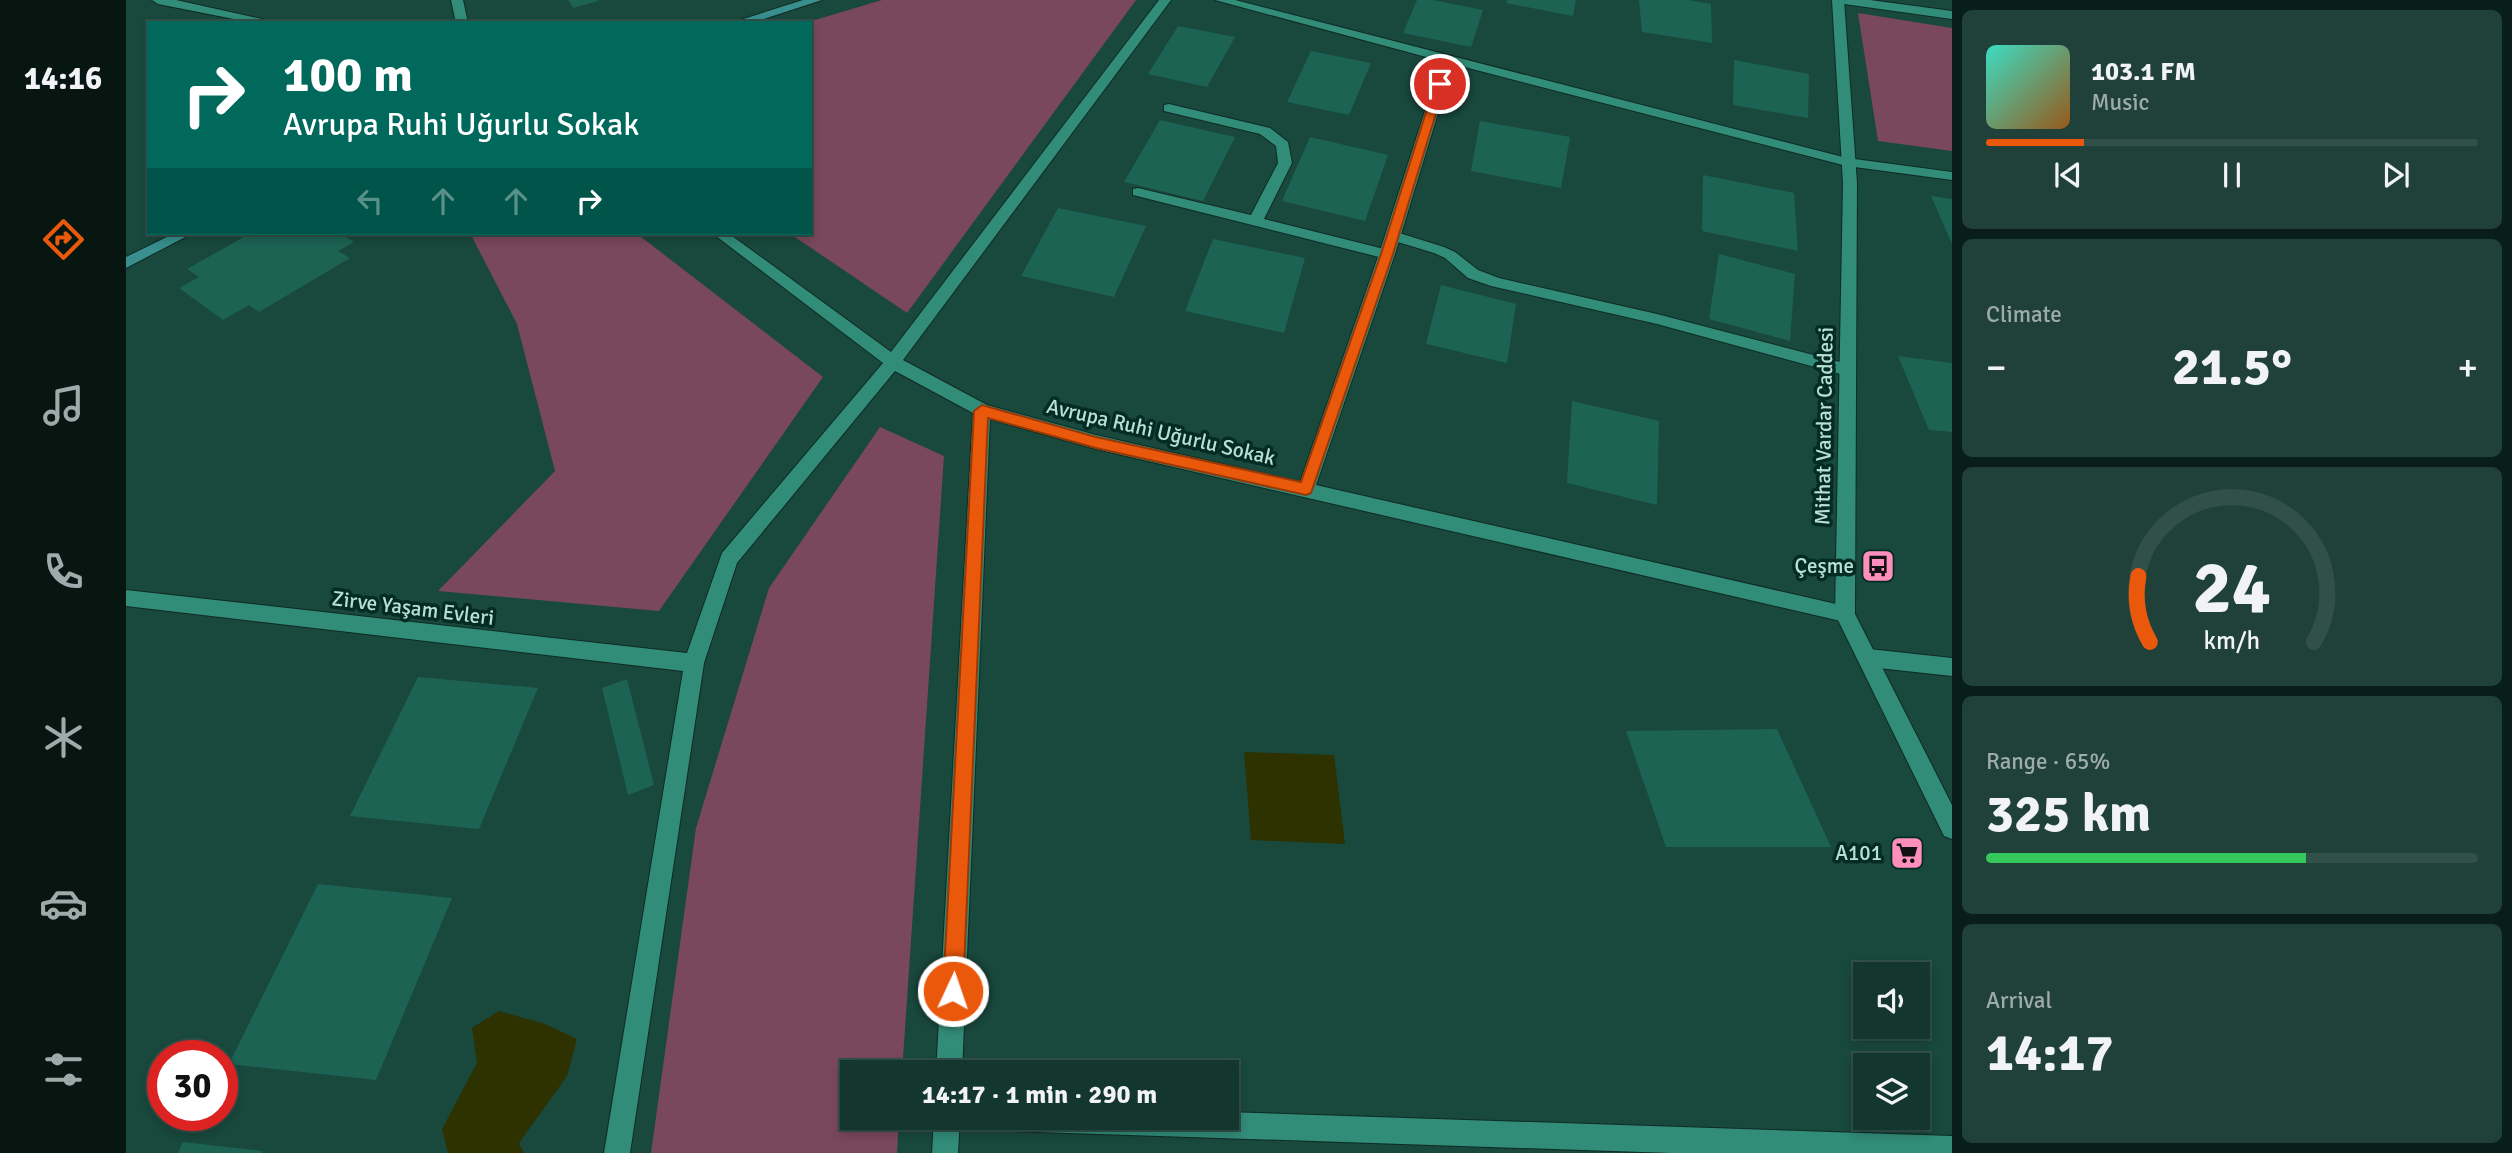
<!DOCTYPE html>
<html lang="en">
<head>
<meta charset="utf-8">
<style>
	body { margin:0; font-family:Signika,sans-serif; background:#20413a; color:#f1f3f6; height:100vh; display:flex; flex-direction:column; font-size:26px; white-space:nowrap }
	* { box-sizing:border-box; margin:0 }
	p { font-size:23px; color:#9dabaa }
	.icon { flex:none; width:38px; height:38px; fill:none; stroke:currentColor; stroke-width:2; stroke-linecap:round; stroke-linejoin:round }
	.map { position:relative; flex:1; overflow:hidden }
	.details { display:flex; flex-direction:column; gap:10px; padding:10px; background:#0a1e19; width:560px }
	.details>* { flex:none }
	.guide { position:absolute; left:21px; top:21px; width:665px; height:214px; border-radius:0px; box-shadow:0 4px 10px #0003,0 0 0 2px #32504a; background:#00695c; color:#fff; overflow:hidden }
	.fabs { position:absolute; left:1727px; top:962px; display:grid; gap:14px }
	.fabs a { display:grid; place-items:center; width:77px; height:77px; border-radius:0px; background:#13362e; box-shadow:0 4px 10px #0003,0 0 0 2px #32504a; font-size:35px }
	.speed { position:absolute; left:21px; top:1040px; display:flex; gap:14px; font-size:35px; font-weight:700; text-align:center }
	.speed>* { display:grid; place-content:center; width:91px; height:91px; border-radius:50%; background:#13362e; box-shadow:0 4px 10px #0003,0 0 0 2px #32504a; line-height:1 }
	.speed .limit { border:10px solid #d22; background:#fff; color:#111 }
	.pin { position:absolute; display:grid; place-items:center; width:60px; height:60px; color:#fff; margin:-30px; border:4px solid #fff; border-radius:50%; box-shadow:0 2px 7px #0007 }
	.me { position:absolute; width:77px; margin:-38px; rotate:3deg; stroke-linejoin:round; filter:drop-shadow(0 0 5px #0008) }
	.turn { display:flex; align-items:center; gap:24px; height:147px; padding:0 21px; font-size:32px }
	.turn .icon { width:91px; height:91px; stroke-width:2.5 }
	.turn b { display:block; font-size:49px; line-height:60px }
	.lanes { display:flex; align-items:center; height:66px; padding:0 21px; background:#0003; justify-content:center; gap:35px; direction:ltr }
	.lanes .off { opacity:.35 }
	.big { font-size:52px; font-weight:700; line-height:1.1 }
	.details .tile { flex:1; display:flex; flex-direction:column; justify-content:center; gap:10px; min-width:0; padding:0 24px; border-radius:10px; background:#20413a }
	.details .dial { align-items:center; gap:0 }
	.dial svg { height:182px; overflow:visible; fill:none; stroke:#32504a; stroke-width:7; stroke-linecap:round; text-anchor:middle }
	.dial text { fill:#f1f3f6; stroke:none }
	.song { display:flex; align-items:center; gap:21px }
	.cover { width:84px; height:84px; border-radius:10px; background:linear-gradient(135deg,hsl(170 70% 55%),hsl(30 70% 35%)) }
	.played { height:7px; border-radius:4px; background:linear-gradient(90deg,#ea580c 20%,#32504a 20%) }
	.keys { display:flex; justify-content:space-around; direction:ltr }
	.heat { display:flex; justify-content:space-between; align-items:center; font-size:38px; direction:ltr }
	.charge { height:10px; border-radius:5px; background:linear-gradient(90deg,#34c759 65%,#32504a 0) }
	.trip { position:absolute; left:714px; top:1060px; width:399px; height:70px; border-radius:0px; background:#13362e; box-shadow:0 4px 10px #0003,0 0 0 2px #32504a; font-weight:700; line-height:70px; text-align:center }
	main { display:flex; flex:1; min-height:0 }
	.menu { display:flex; flex-direction:column; width:126px; justify-content:space-around; align-items:center; background:#081612; color:#9dabaa }
	.menu .icon { width:49px; height:49px }
	.menu .active { color:#ea580c }
	.menu b { font-size:32px; color:#f1f3f6 }
	.map>svg:first-child { display:block }
</style>
</head>
<body>
<main>
<nav class="menu">
<b>14:16</b>
<svg class="icon active" aria-label="directions" viewBox="0 0 24 24"><path d="M12 3l9 9-9 9-9-9zM9 14v-3h6M13 9l2 2-2 2"/></svg>
<svg class="icon" aria-label="music" viewBox="0 0 24 24"><path d="M9 18V5l10-2v13"/><circle cx="6" cy="18" r="3"/><circle cx="16" cy="16" r="3"/></svg>
<svg class="icon" aria-label="phone" viewBox="0 0 24 24"><path d="M5 4h4l2 5-3 2q2 4 5 5l2-3 5 2v4C11 20 4 13 5 4z"/></svg>
<svg class="icon" aria-label="climate" viewBox="0 0 24 24"><path d="M12 3v18M4 7l16 10M4 17L20 7"/></svg>
<svg class="icon" aria-label="car" viewBox="0 0 24 24"><path d="M5 17H2v-5l4-1 3-4h7l3 4 3 1v5h-3M9 17h6M6 11h13"/><circle cx="7" cy="17" r="2"/><circle cx="17" cy="17" r="2"/></svg>
<svg class="icon" aria-label="filters" viewBox="0 0 24 24"><path d="M4 7h16M4 17h16"/><circle cx="9" cy="7" r="2"/><circle cx="15" cy="17" r="2"/></svg>
</nav>
<div class="map">
<svg width="1826" height="1153" viewBox="0 0 1826 1153">
	<rect width="100%" height="100%" fill="#19483d"/>
	<path fill="#79485b" d="M756 0H1010L781 313 663 233H684V23H679Z
		M1732 13 1826 28V151L1752 141Z
		M344 233H510L697 377 533 611 312 591 429 471 391 324Z
		M754 427 818 456 776 1073H726V1118H773L771 1153H525L570 828 643 588Z"/>
	<path fill="#2d3200" d="M1118 752 1208 755 1219 844 1125 840Z
		M373 1011 419 1024 451 1039 441 1076 393 1143 398 1153H322L316 1129 351 1063 346 1028Z"/>
	<path fill="#1d6354" d="M442 0H472V1L447 8Z
		M1291 0H1307L1357 10 1345 47 1277 33Z
		M1381 0H1450L1447 16 1380 3Z
		M1513 0H1562L1585 4 1586 43 1516 32Z
		M1052 26 1109 37 1081 87 1022 74Z
		M1185 51 1245 63 1223 115 1161 102Z
		M1608 60 1683 74 1682 118 1607 105Z
		M1034 120 1109 137 1077 201 998 182Z
		M1354 121 1444 137 1435 188 1345 171Z
		M1184 137 1262 155 1239 221 1156 201Z
		M1577 175 1668 193 1672 251 1576 231Z
		M1805 196 1826 199V244Z
		M932 208 1020 226 988 297 895 276Z
		M125 233H214L228 242 212 251 224 258 133 312 123 305 97 320 53 288 73 277 61 269Z
		M1087 239 1179 258 1158 333 1059 311Z
		M1593 254 1669 274 1664 341 1583 319Z
		M1315 285 1390 304 1381 363 1300 344Z
		M1772 356 1826 363V432L1803 430Z
		M1446 401 1533 421 1531 505 1441 483Z
		M292 677 412 688 353 829 224 816Z
		M501 679 528 785 502 795 476 688Z
		M1651 729 1705 847H1540L1500 731Z
		M192 884 326 898 250 1080 103 1064Z
		M57 1142 136 1151V1153H52Z"/>
	<g fill="none" stroke-linecap="round" stroke-linejoin="round">
		<defs>
			<path id="service" d="M1043 104 1144 128 1162 142 1166 163 1138 219 1266 251 1269 254 1266 257 1261 259 1007 195V189L1012 188 1125 215 1152 163 1150 146 1134 134 1038 111V105Z
				M1267 231 1318 247 1329 252 1352 270 1373 278 1531 314 1722 364 1730 370 1722 376 1531 324 1365 286 1342 278 1319 258 1308 253 1262 239 1260 236 1262 233Z"/>
			<path id="minor" d="M26 0H50L154 23H128L32 4Z
				M325 0H337L342 23H330Z
				M1033 0H1045L777 360 861 405 970 435 1174 482 1253 254 1315 61 1089 0H1109L1721 158 1826 172V180L1721 166 1327 64 1269 254 1190 485 1719 606 1726 608 1729 614 1726 620 1719 622 970 449 864 419 836 1073H810L847 413 769 371 611 563 578 663 504 1153H478L557 671 0 606V590L561 653 596 553 757 363 586 233H602L765 352Z
				M1712 0H1744L1826 11V19L1718 4Z
				M1743 649 1826 658V676L1743 667 1736 664 1733 658 1736 652Z
				M1101 1112 1826 1136V1153H1546L886 1131 877 1127 873 1118H1101Z
				M808 1118H834L832 1153H806Z"/>
			<path id="tertiary" d="M1706 0H1718L1731 183 1729 614 1826 805V839L1818 836 1709 614 1717 183Z"/>
			<path id="secondary" d="M677 0H696L625 23H605Z
				M49 233H67L0 268V257Z"/>
		</defs>
		<use href="#service" stroke="#0f2b24" stroke-width="2"/>
		<use href="#minor" stroke="#0f2b24" stroke-width="2"/>
		<use href="#tertiary" stroke="#0f2b24" stroke-width="2"/>
		<use href="#secondary" stroke="#0f2b24" stroke-width="2"/>
		<use href="#service" fill="#318c78" fill-rule="evenodd"/>
		<use href="#minor" fill="#318c78" fill-rule="evenodd"/>
		<use href="#tertiary" fill="#318c78" fill-rule="evenodd"/>
		<use href="#secondary" fill="#388f8d" fill-rule="evenodd"/>
	</g>
	<path fill="#ea580c" stroke="#983908" stroke-width="2" d="M1314 81 1319 84 1267 254 1185 493 1180 495 970 448 862 418 837 991 834 998 827 1001 820 998 817 991 848 411 856 405 970 437 1175 482 1255 254 1309 84Z"/>
	<defs>
		<symbol id="bus-square" viewBox="-11 -11 22 22"><rect x="-9" y="-9" width="18" height="18" rx="4" fill="#fe8ebb" stroke="#052c24"/><path d="M-5-6H5V4H4V6H2V4H-2V6H-4V4H-5ZM-3.5-4V0h7V-4ZM-3.5 1.2v1.5H-2V1.2ZM2 1.2v1.5H3.5V1.2Z" fill="#111"/></symbol>
		<symbol id="supermarket-square" viewBox="-11 -11 22 22"><rect x="-9" y="-9" width="18" height="18" rx="4" fill="#fe8ebb" stroke="#052c24"/><path d="M-6-5.5h2.5l.6 2H6L4.5 2H-2.5L-4.4-4H-6ZM-1.5 3.2a1.3 1.3 0 1 0 .1 0ZM3 3.2a1.3 1.3 0 1 0 .1 0Z" fill="#111"/></symbol>
	</defs>
	<g fill-rule="evenodd">
		<use href="#bus-square" x="1733" y="547" width="38" height="38"/>
		<use href="#supermarket-square" x="1762" y="834" width="38" height="38"/>
	</g>
	<g text-anchor="middle" dominant-baseline="central" stroke-width="7" stroke-linejoin="round" paint-order="stroke">
		<g font-size="21" fill="#b8e0d4" stroke="#052c24">
			<text transform="translate(1698 426) rotate(-89)">Mithat Vardar Caddesi</text>
			<text transform="translate(1035 432) rotate(13)">Avrupa Ruhi Uğurlu Sokak</text>
			<text transform="translate(287 608) rotate(7)">Zirve Yaşam Evleri</text>
		</g>
		<g font-size="21" fill="#b8e0d4" stroke="#052c24" text-anchor="end">
			<text x="1728" y="566">Çeşme</text>
			<text x="1756" y="853">A101</text>
		</g>
	</g>
</svg>
<div class="fabs">
<a><svg class="icon" aria-label="sound" viewBox="0 0 24 24"><path d="M4 9h4l5-4v14l-5-4H4zM17 9q2 3 0 6"/></svg></a>
<a><svg class="icon" aria-label="layers" viewBox="0 0 24 24"><path d="M12 4l9 5-9 5-9-5zM3 14l9 5 9-5"/></svg></a>
</div>
<div class="speed"><div class="limit">30</div></div>
<div class="pin" style="left:1314px;top:84px;background:#d93025"><svg class="icon" aria-label="arrive" viewBox="0 0 24 24"><path d="M6 21V4h12l-3 4 3 4H6"/></svg></div>
<svg class="me" style="left:827px;top:991px" viewBox="-20 -20 40 40"><circle r="17" fill="#ea580c" stroke="#fff" stroke-width="3"/><path d="M0-11L8 9 0 5-8 9z" fill="#fff"/></svg>
<div class="trip">14:17 · 1 min · 290 m</div>
<div class="guide">
<div class="turn"><svg class="icon" aria-label="right" viewBox="0 0 24 24"><path d="M7 20v-9h11M14 6l5 5-5 5"/></svg><div><b>100 m</b>Avrupa Ruhi Uğurlu Sokak</div></div>
<div class="lanes"><svg class="icon off" aria-label="left" viewBox="0 0 24 24"><path d="M17 20v-9H6M10 6l-5 5 5 5"/></svg><svg class="icon off" aria-label="ahead" viewBox="0 0 24 24"><path d="M12 20V5M6 11l6-6 6 6"/></svg><svg class="icon off" aria-label="ahead" viewBox="0 0 24 24"><path d="M12 20V5M6 11l6-6 6 6"/></svg><svg class="icon" aria-label="right" viewBox="0 0 24 24"><path d="M7 20v-9h11M14 6l5 5-5 5"/></svg></div>
</div>
</div>
<section class="details">
<div class="tile">
<div class="song"><i class="cover"></i><div><b>103.1 FM</b><p>Music</p></div></div>
<div class="played"></div>
<div class="keys"><svg class="icon" aria-label="previous" viewBox="0 0 24 24"><path d="M18 5L8 12l10 7zM5 5v14"/></svg><svg class="icon" aria-label="pause" viewBox="0 0 24 24"><path d="M8 5v14M16 5v14"/></svg><svg class="icon" aria-label="next" viewBox="0 0 24 24"><path d="M6 5l10 7-10 7zM19 5v14"/></svg></div>
</div>
<div class="tile"><p>Climate</p>
<div class="heat"><a>−</a><b class="big">21.5°</b><a>+</a></div>
</div>
<div class="tile dial"><svg viewBox="0 0 100 80">
<path d="M14 69A42 42 0 1 1 86 69"/>
<path d="M14 69A42 42 0 0 1 9 40" stroke="#ea580c"/>
<text x="50" y="56" font-size="32" font-weight="700">24</text>
<text x="50" y="72" font-size="11">km/h</text>
</svg></div>
<div class="tile"><p>Range · 65%</p><b class="big">325 km</b><div class="charge"></div></div>
<div class="tile"><p>Arrival</p><b class="big">14:17</b></div>
</section>
</main>
</body>
</html>
